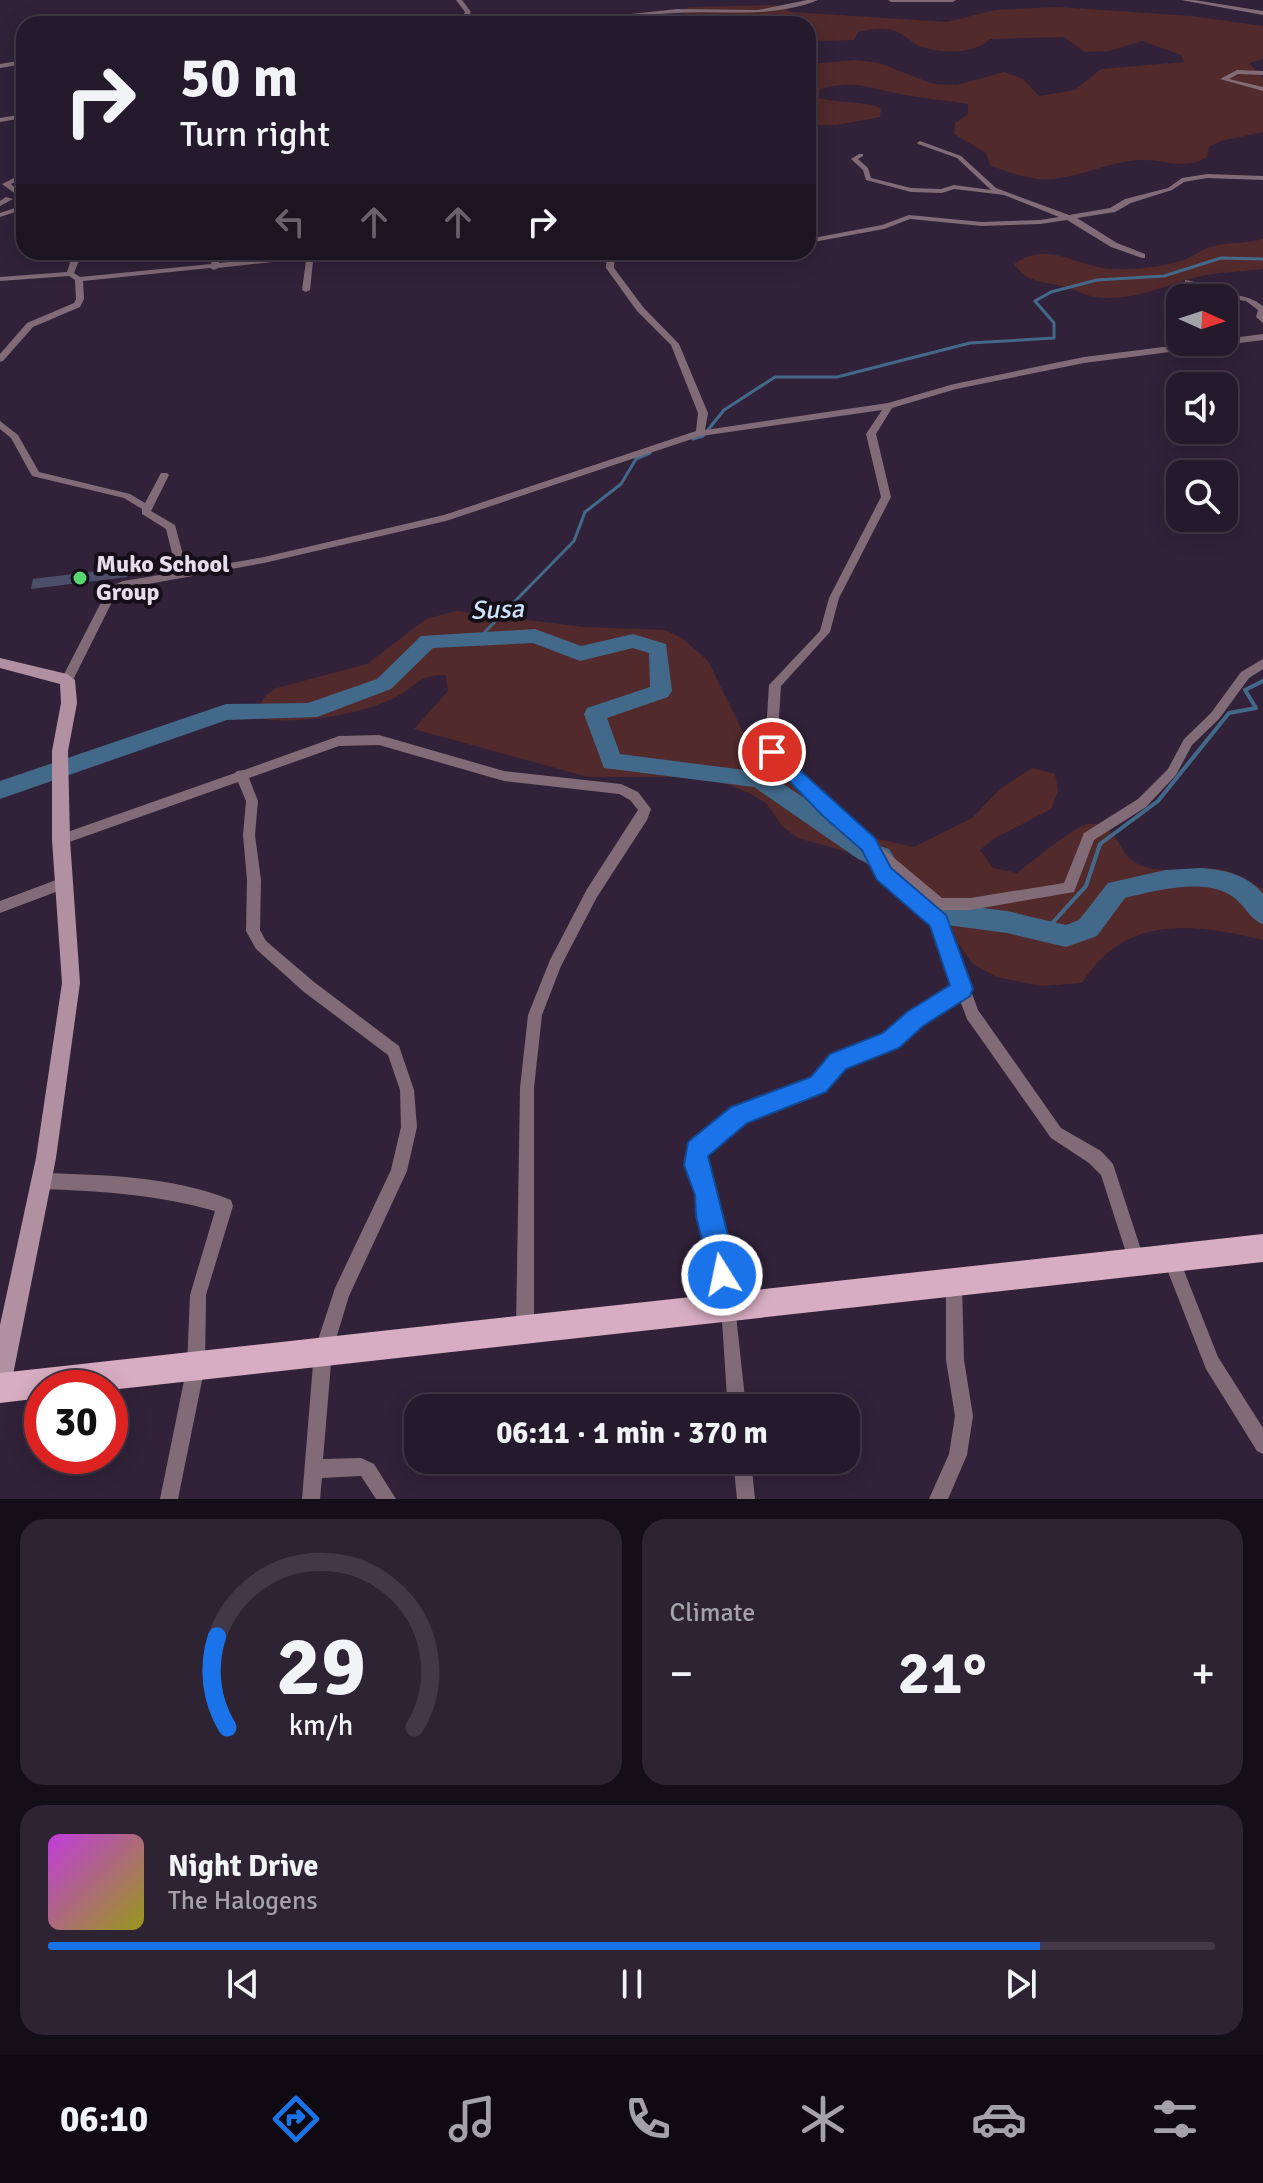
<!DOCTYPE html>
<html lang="en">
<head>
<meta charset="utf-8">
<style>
	body { margin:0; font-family:Signika,sans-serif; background:#2d2333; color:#f1f3f6; height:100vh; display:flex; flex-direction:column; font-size:30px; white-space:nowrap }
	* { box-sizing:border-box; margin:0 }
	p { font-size:26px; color:#a3a1a9 }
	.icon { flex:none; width:44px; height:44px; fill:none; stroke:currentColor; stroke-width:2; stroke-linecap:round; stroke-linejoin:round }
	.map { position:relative; height:1499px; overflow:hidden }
	.sheet { display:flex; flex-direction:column; gap:20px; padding:20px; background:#140e18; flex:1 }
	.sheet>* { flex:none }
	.top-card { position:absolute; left:16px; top:16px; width:800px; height:244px; border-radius:24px; box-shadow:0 4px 20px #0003,0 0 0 2px #423847; background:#251a2b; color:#f1f3f6; overflow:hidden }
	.needle { width:52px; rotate:93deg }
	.controls { position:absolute; left:1166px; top:284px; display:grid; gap:16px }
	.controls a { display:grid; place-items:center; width:72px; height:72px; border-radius:16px; background:#251a2b; box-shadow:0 4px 20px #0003,0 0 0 2px #423847; font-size:40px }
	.speed { position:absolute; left:24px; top:1370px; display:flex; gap:16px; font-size:40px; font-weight:700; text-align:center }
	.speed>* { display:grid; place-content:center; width:104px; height:104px; border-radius:50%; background:#251a2b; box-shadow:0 4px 20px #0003,0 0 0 2px #423847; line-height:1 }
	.speed .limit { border:12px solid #d22; background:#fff; color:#111 }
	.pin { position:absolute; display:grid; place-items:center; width:68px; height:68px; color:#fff; margin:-34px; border:4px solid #fff; border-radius:50%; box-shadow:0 2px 8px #0007 }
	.me { position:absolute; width:88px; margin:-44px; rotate:350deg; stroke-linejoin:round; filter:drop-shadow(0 0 6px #0008) }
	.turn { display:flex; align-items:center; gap:28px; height:168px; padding:0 32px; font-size:36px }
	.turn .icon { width:104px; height:104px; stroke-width:2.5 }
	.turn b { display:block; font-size:56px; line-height:68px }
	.lanes { display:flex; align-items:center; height:76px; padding:0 32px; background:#0003; justify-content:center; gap:40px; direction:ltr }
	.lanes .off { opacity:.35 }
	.big { font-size:60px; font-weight:700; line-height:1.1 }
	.sheet .widget { flex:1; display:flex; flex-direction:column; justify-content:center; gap:12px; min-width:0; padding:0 28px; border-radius:24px; background:#2d2333 }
	.sheet .dial { align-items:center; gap:0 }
	.dial svg { height:208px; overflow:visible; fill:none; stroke:#423847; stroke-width:7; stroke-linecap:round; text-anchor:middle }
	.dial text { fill:#f1f3f6; stroke:none }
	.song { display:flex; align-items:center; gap:24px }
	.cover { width:96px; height:96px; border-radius:12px; background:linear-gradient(135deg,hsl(290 70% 55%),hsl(60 70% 35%)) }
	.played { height:8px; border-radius:4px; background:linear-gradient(90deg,#1a73e8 85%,#423847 85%) }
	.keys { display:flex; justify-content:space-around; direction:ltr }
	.heat { display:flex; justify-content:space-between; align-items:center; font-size:44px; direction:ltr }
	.sheet .tiles { flex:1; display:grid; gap:20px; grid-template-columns:1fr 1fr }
	.widget:last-child { grid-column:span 2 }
	.trip { position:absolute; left:404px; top:1394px; width:456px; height:80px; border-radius:24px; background:#251a2b; box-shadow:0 4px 20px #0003,0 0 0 2px #423847; font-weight:700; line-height:80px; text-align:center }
	.tab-bar { display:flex; height:128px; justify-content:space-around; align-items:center; background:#0f0a11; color:#a3a1a9 }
	.tab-bar .icon { width:56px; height:56px }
	.tab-bar .on { color:#1a73e8 }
	.tab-bar b { font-size:36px; color:#f1f3f6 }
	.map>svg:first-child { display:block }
</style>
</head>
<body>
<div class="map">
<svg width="1263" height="1499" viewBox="0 0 1263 1499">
	<rect width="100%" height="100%" fill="#312239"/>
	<path fill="#522a2b" d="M775 5 792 12 947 22 995 10 1058 7 1191 16 1263 26V59L1249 63 1263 78V132L1221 141 1209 147 1207 157C1185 171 1166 159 1141 160 1106 161 1072 182 1038 179 1021 177 1005 171 990 165L986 153 954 134 955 123 968 114V104C947 100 926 99 906 95 870 89 858 79 820 89L819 98C842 104 860 100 881 108L880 117 837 125H816L808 117V64L856 60 879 63 933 84 957 85 1004 72 1023 79 1039 96 1075 90 1101 69 1184 62 1181 55 1142 41 1109 51 1085 52 1064 37 990 39C975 55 937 54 917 45 910 41 904 34 895 31 883 27 871 29 858 32L854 40 808 41V24H652L683 15 688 7Z
		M1263 239V269C1245 271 1225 272 1207 275 1170 282 1130 305 1091 296 1081 294 1072 288 1062 286 1040 281 1028 283 1014 264 1051 239 1075 268 1114 269 1135 270 1160 267 1181 261 1192 258 1202 248 1214 246 1230 242 1246 244 1263 239Z
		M456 611 583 627 665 630 682 638 708 661 747 740 789 780 873 838 914 847 972 818 1000 789 1032 768 1055 774 1058 791 1051 809 995 838 980 850 993 868 1017 873C1030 863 1075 826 1088 824 1116 821 1119 853 1133 861 1160 879 1193 863 1224 870 1237 873 1251 882 1263 889V940C1194 923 1125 914 1082 983L1041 986 997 977 973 964 953 936 858 855 798 838 782 826 766 803 749 793 713 779 693 777H588L414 729 448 691 446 675C416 675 416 688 392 699 355 716 290 726 252 717L266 695 277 688 367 664 426 619Z"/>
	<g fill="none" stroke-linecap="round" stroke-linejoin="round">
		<path stroke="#43698a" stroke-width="3" d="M693 439 703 436 724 410 775 377H837L970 343 1054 338V323L1035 301 1051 292 1097 280 1164 276 1221 258 1263 259
			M479 638 574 541 585 512 621 484 636 459 650 453"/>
		<path stroke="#43698a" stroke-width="4" d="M1045 931 1086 886 1100 844 1158 801 1229 713 1256 708 1245 690 1263 681"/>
		<path fill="#43698a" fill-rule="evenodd" d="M535 629 581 646 633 634 666 644 672 691 668 697 607 718 620 754 767 773 873 844 889 849 901 868 897 875C881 881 873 864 858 859L754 787 604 768 584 714 587 708 650 687 649 653 633 648 580 661 533 643 433 648 391 689 317 717 227 720 0 799V781L226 704 308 703 377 679 421 636Z
			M1202 868C1225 870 1248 875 1263 894V924C1249 919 1244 903 1230 895 1202 878 1155 891 1125 898L1097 936 1066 947 1007 933 939 924 906 903 903 896 906 889 915 886 944 903 1007 911 1066 925 1079 920 1108 883 1166 870Z"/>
	</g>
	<path fill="#4c4f6a" d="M128 567 127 577 31 589 33 579Z"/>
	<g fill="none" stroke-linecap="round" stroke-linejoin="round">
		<path fill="#806b76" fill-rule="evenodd" d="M456 0H462L471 12 465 24H459L465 12Z
			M807 0H818C771 19 725 10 676 13 630 15 585 24 539 24L677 9 758 10Z
			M888 0H956L953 2H891Z
			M1181 0H1194L1263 11V15Z
			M24 60V64L0 68V64Z
			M1237 70 1263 71V75L1238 74 1229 79 1263 87V91L1220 79Z
			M24 114V118L0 122V118Z
			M920 141 961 156 996 188 1069 215 1110 208 1125 199 1168 188 1182 178 1207 174 1263 176V180L1207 178 1184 182 1172 190 1131 203 1115 212 1077 218 1117 243 1145 254V258H1142L1111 247 1067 220 1040 224 982 226 910 219 884 229 808 243V239L882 225 909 215 982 222 1040 220 1059 217 1004 195 954 189 942 193 911 192 866 180 863 170 851 159 859 154H863V156L858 159 868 168 871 178 911 188 941 189 954 185 991 190 957 158 918 144 917 143Z
			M24 173V178L11 184 24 195V200L2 184Z
			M6 197 13 199 0 206V201Z
			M24 205V209L0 217V213Z
			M81 252H90L78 263 74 273 80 277 211 264 214 252H222L219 263 282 257H306L310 255C328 261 339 252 356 252L337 261H313L310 290 306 292 302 290 306 261H282L218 268 214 270 210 268 83 281 84 299 80 307 33 327 3 361 0 362V354L27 323 74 303 76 299 75 280 69 276 0 281V277L67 272 71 260Z
			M607 252H615L614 268 643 307 679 344 708 413 705 430 888 403 954 384 1084 357 1203 342H1224V339L1263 334V340L1084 363 956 389 892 408 876 434 891 497 839 598 830 632 781 686 777 747 779 753 832 806 942 898H970L1064 883 1084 833 1138 799 1168 769 1184 739 1211 713 1241 672 1263 659V669L1249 678 1219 719 1192 745 1176 775 1146 807 1094 840 1074 892 970 910H939L934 908 888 868 944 917 978 1010 1061 1128 1101 1151 1113 1164 1145 1262 1143 1268 1137 1270 1131 1268 1101 1175 1089 1163 1051 1138 967 1019 959 998 920 1024 896 1045 843 1066 823 1090 744 1121 704 1154 708 1177 730 1259 746 1408H728C723 1349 723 1287 707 1230 701 1209 683 1166 691 1146L734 1110 813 1080 833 1056 886 1035 910 1014 955 986 933 925 879 878 865 849 824 814 770 758 765 747 769 685 820 631 829 598 881 497 866 434 882 410 701 436 446 521 264 563 126 588 117 592 73 680 67 684 61 680 109 587 123 581 190 570 173 557 166 529 142 514V509L124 498 32 476 11 438 0 429V421L18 435 39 472 130 494 145 503 161 473H167L169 475 151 511 175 525 183 555 202 568 264 557 444 515 696 431 698 413 671 345 637 311 606 268Z
			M642 252H664L710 258 741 252H757L710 262 646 254Z
			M1185 280C1197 281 1206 288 1218 292 1237 297 1245 293 1263 306V323L1256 317 1258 310 1246 301 1213 296 1185 284Z
			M379 735 504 771 621 784 638 792 651 809 647 820 597 897 561 966 542 1015 534 1088V1330L531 1336 525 1339 519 1336 516 1330 520 1088 528 1015 550 960 587 889 638 810 630 800 619 794 504 781 379 745 339 746 249 778 258 801 255 835 261 880 260 930 266 941 314 982 399 1046 414 1090 417 1127 407 1171 349 1296 332 1352 323 1459 361 1458 374 1464 396 1499H376L361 1476 322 1478 320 1499H302L314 1352 335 1288 391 1170 401 1127 400 1090 388 1055 304 992 256 949 246 931 247 880 243 835 246 801 238 782 61 845 56 844 55 840 56 836 235 773 237 771 244 770 339 736Z
			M64 877 69 879 71 883 69 887 0 913V901Z
			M42 1173C104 1175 172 1176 231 1200L233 1206 206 1295 205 1366 178 1499H160L187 1366 190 1295 215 1211C159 1195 101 1191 42 1189L36 1187 34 1181 36 1175Z
			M1171 1251 1177 1253 1218 1357 1263 1428V1454L1257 1451 1206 1369 1163 1259 1165 1253Z
			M954 1276 960 1278 962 1284 964 1360 973 1416 967 1455 948 1499H929L949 1454 955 1416 946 1360V1284L948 1278Z
			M733 1460H751L755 1499H737Z"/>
		<path fill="#b190a1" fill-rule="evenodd" d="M0 658 67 674 75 680 77 703 68 751 70 840 80 983 56 1158 12 1380 8 1388 0 1392V1325L36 1158 62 983 52 840V751L61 703 60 684 0 668Z"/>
		<path fill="#d8adc3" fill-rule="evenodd" d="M1263 1234V1262L110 1390 42 1388V1398L0 1403V1373Z"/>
	</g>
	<path fill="#1a73e8" stroke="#114b97" stroke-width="2" d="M772 745 875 838 891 868 946 915 973 989 970 996 923 1026 899 1048 846 1069 826 1092 747 1123 708 1156 734 1259 731 1284 722 1287 713 1284 696 1216 695 1195 684 1165 688 1142 731 1107 811 1077 830 1054 883 1033 907 1012 950 985 930 926 877 880 862 850 822 815 766 757 763 752Z"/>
	<circle fill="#57d570" stroke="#150f19" stroke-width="3" cx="80" cy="578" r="8"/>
	<g text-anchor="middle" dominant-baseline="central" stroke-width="8" stroke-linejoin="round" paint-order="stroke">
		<g font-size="24" font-weight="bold" fill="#e6ddec" stroke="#150f19" text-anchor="start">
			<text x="96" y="564">Muko School<tspan x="96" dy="28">Group</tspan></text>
		</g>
		<g font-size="26" font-style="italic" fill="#cde4fb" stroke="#150f19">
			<text transform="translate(497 610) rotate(-2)">Susa</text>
		</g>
	</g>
</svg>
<div class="controls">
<a><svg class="needle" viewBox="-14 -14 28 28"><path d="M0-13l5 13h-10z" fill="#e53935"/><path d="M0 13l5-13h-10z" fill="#a3a1a9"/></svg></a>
<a><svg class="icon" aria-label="sound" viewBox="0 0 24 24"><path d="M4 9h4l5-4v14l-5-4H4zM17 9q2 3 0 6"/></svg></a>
<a><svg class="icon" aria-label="search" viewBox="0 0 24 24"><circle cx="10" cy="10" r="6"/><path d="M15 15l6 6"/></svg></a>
</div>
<div class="speed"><div class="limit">30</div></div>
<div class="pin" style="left:772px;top:752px;background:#d93025"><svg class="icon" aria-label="arrive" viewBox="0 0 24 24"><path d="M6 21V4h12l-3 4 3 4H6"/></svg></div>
<svg class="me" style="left:722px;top:1275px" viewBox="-20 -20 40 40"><circle r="17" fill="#1a73e8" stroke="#fff" stroke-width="3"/><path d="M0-11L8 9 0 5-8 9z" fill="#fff"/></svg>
<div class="trip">06:11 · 1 min · 370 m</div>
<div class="top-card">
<div class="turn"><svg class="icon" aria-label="right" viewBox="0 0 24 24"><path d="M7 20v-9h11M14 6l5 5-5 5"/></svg><div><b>50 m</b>Turn right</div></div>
<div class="lanes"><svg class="icon off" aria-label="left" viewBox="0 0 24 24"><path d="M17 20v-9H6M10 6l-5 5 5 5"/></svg><svg class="icon off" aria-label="ahead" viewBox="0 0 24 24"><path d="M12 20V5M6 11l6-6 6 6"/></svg><svg class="icon off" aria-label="ahead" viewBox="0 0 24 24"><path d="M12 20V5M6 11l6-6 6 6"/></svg><svg class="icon" aria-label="right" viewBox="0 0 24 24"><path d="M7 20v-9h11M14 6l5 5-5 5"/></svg></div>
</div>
</div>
<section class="sheet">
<div class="tiles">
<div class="widget dial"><svg viewBox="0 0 100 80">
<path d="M14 69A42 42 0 1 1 86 69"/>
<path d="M14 69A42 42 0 0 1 10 34" stroke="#1a73e8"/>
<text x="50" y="56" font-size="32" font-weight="700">29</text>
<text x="50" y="72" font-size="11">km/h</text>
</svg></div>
<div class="widget"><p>Climate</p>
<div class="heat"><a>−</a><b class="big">21°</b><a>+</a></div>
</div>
<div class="widget">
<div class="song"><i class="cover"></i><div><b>Night Drive</b><p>The Halogens</p></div></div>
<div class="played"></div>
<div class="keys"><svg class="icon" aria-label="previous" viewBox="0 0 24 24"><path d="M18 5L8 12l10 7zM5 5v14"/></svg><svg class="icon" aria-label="pause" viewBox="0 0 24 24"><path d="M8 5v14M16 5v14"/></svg><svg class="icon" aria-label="next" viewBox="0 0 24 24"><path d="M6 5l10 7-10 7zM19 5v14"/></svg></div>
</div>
</div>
</section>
<nav class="tab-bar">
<b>06:10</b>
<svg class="icon on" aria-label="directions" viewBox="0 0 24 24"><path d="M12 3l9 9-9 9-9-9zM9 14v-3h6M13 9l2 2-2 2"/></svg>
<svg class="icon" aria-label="music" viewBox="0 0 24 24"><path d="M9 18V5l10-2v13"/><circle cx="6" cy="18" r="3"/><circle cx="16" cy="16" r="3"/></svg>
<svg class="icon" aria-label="phone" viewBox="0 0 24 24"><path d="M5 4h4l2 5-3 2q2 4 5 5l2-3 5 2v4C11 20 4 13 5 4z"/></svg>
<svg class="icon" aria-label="climate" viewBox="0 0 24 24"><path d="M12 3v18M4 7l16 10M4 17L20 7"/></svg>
<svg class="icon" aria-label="car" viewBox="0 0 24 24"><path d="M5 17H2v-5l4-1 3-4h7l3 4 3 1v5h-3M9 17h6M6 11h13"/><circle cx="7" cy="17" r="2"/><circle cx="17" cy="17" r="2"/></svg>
<svg class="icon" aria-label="filters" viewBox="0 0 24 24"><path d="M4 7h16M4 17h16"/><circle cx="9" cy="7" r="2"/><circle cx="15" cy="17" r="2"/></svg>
</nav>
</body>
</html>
